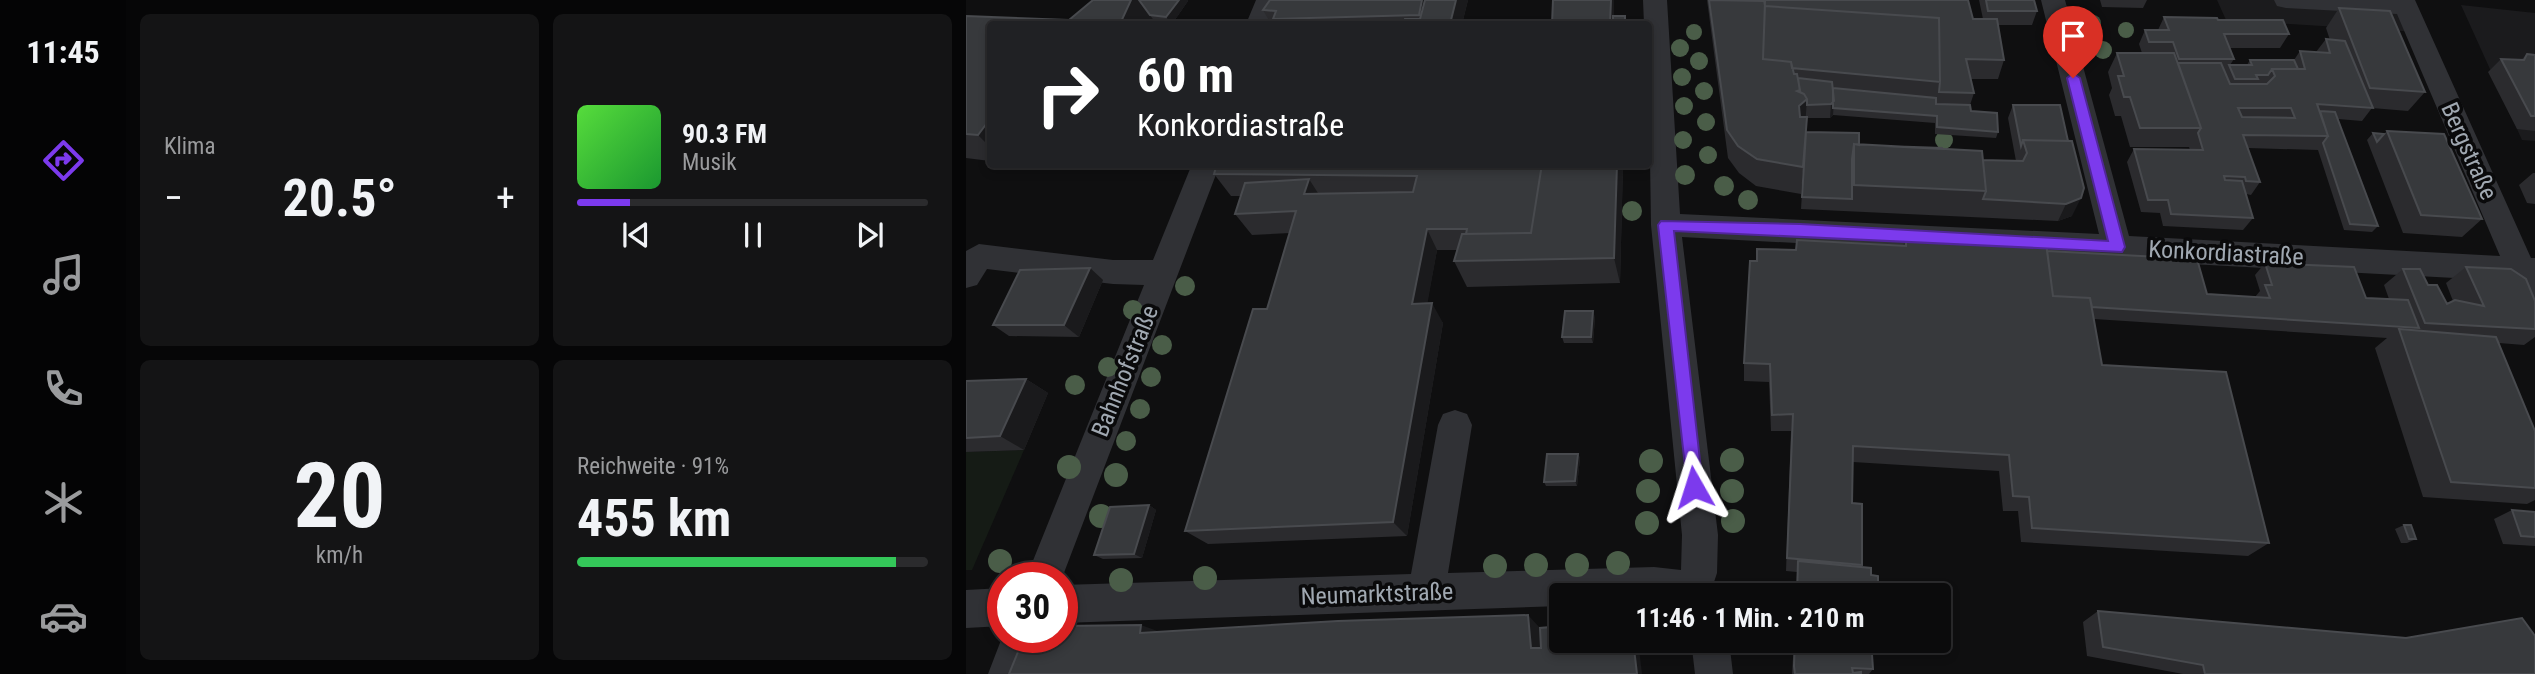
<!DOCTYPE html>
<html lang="de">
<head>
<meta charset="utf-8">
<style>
	body { margin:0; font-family:"Roboto Condensed",sans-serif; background:#141415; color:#f1f3f6; height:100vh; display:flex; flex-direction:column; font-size:26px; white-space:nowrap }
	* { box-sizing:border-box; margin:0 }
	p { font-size:23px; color:#9a9b9d }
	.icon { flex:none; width:38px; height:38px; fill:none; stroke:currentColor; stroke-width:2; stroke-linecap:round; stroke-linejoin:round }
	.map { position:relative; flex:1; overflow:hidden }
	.panel { display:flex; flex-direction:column; gap:14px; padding:14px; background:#060607; width:840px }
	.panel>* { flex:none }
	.guide { position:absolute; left:21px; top:21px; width:665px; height:147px; border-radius:7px; box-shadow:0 4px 10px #0003,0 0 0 2px #2b2b2d; background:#202124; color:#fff; overflow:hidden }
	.speed { position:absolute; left:21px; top:562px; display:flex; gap:14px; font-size:35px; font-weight:700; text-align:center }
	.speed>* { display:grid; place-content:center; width:91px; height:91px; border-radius:50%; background:#0b0b0c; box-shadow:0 4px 10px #0003,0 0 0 2px #2b2b2d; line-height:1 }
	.speed .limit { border:10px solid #d22; background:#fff; color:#111 }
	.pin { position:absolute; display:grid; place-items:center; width:60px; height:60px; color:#fff; margin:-72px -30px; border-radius:50% 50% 50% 0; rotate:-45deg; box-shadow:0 0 7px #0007 }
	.pin .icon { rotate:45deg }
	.me { position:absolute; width:77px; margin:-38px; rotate:354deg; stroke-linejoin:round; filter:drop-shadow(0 0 5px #0008) }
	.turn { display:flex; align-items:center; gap:24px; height:147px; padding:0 35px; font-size:32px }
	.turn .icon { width:91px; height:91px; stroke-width:2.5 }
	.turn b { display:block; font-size:49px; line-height:60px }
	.big { font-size:52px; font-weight:700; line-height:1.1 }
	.panel .card { flex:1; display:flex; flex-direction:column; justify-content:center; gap:10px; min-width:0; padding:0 24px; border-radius:10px; background:#141415 }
	.panel .dial { align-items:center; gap:0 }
	.dial b { font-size:91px; line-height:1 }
	.song { display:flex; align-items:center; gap:21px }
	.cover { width:84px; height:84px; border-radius:10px; background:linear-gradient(135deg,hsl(110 70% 55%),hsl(130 70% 35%)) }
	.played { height:7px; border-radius:4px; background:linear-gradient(90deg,#7c3aed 15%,#2b2b2d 15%) }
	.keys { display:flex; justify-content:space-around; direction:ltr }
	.heat { display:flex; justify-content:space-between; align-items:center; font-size:38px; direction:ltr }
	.charge { height:10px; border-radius:5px; background:linear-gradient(90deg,#34c759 91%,#2b2b2d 0) }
	.panel .tiles { flex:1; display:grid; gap:14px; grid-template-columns:repeat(2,1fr) }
	.trip { position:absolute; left:583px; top:583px; width:402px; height:70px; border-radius:7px; background:#0b0b0c; box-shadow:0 4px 10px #0003,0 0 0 2px #2b2b2d; font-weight:700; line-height:70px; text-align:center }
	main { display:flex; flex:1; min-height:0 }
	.tab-bar { display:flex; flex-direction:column; width:126px; justify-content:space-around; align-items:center; background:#040405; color:#9a9b9d }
	.tab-bar .icon { width:49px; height:49px }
	.tab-bar .active { color:#7c3aed }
	.tab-bar b { font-size:32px; color:#f1f3f6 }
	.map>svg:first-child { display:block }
</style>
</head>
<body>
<main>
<nav class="tab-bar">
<b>11:45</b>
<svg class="icon active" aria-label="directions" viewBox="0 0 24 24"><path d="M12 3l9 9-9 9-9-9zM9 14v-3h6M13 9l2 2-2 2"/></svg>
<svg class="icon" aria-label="music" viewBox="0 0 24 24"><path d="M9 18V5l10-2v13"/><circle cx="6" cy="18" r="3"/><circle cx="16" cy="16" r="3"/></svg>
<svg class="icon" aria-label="phone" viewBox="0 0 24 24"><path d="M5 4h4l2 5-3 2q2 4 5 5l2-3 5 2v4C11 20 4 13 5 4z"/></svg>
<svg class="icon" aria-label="climate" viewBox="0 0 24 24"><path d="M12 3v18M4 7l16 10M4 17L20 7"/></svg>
<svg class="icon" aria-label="car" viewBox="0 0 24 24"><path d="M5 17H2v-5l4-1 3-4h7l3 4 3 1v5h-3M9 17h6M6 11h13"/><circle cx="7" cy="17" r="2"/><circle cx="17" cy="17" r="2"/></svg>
</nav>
<section class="panel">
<div class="tiles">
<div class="card"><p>Klima</p>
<div class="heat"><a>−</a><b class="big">20.5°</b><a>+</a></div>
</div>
<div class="card">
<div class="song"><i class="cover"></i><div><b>90.3 FM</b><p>Musik</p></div></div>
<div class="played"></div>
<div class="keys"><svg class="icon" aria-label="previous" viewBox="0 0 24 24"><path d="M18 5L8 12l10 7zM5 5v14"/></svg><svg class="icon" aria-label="pause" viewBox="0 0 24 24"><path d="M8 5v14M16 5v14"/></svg><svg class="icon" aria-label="next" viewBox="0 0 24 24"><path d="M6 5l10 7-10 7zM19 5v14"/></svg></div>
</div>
<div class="card dial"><b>20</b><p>km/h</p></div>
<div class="card"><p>Reichweite · 91%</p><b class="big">455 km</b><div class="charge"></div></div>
</div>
</section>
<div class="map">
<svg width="1569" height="674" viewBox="0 0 1569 674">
	<rect width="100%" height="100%" fill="#0f0f10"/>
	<path fill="#1b1b1d" d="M1251 0H1437L1452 32 1260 20Z
		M1495 5 1569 13V141L1556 140Z"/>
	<path fill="#151b15" d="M58 450 6 570H0V452Z"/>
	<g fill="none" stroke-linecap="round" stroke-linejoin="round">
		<path fill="#303135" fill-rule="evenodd" d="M290 0H314L304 24H280Z
			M677 0H701L714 214 1133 234 1075 0H1099L1163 236 1534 256 1431 14 1320 8 1311 6 1308 0H1449L1565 258H1569V314L1558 310 1545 281 716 237 752 535 751 573 746 588 749 595H595V606L96 623V585L445 574 472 425 477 414 489 410 501 414 506 425 482 573 688 567 715 570 716 535 685 225 682 24H678Z
			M226 164H254L96 578H60L178 285 147 284 21 269 11 285 0 288V251L13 244 147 260H187Z
			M37 588V626L0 628V590Z
			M37 635 74 637 60 674H22Z
			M725 640H763L767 674H729Z"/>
	</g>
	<g fill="#4a5d48">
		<circle cx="1127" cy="23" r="8"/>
		<circle cx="1160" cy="30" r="8"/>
		<circle cx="728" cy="32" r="8"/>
		<circle cx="714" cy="48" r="9"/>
		<circle cx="1137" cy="50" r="9"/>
		<circle cx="733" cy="61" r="9"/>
		<circle cx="716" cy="77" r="9"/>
		<circle cx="738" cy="91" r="9"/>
		<circle cx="718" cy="106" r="9"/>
		<circle cx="740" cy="122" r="9"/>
		<circle cx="717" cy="140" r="9"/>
		<circle cx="978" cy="140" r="9"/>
		<circle cx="742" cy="155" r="9"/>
		<circle cx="719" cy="175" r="10"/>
		<circle cx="758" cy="186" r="10"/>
		<circle cx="782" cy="200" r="10"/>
		<circle cx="666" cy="211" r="10"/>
		<circle cx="219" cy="286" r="10"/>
		<circle cx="167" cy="310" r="10"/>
		<circle cx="196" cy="345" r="10"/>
		<circle cx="142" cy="367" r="10"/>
		<circle cx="185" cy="377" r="10"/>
		<circle cx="109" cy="385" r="10"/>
		<circle cx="174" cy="409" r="10"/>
		<circle cx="160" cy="441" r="10"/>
		<circle cx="766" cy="460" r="12"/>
		<circle cx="685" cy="461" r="12"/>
		<circle cx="103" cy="467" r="12"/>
		<circle cx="150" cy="475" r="12"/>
		<circle cx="682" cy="491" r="12"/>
		<circle cx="766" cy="491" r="12"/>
		<circle cx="135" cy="516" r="12"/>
		<circle cx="767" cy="521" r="12"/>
		<circle cx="681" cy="523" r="12"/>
		<circle cx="34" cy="561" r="12"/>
		<circle cx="652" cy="563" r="12"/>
		<circle cx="570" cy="565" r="12"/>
		<circle cx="611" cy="565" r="12"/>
		<circle cx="529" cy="566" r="12"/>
		<circle cx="239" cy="578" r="12"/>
		<circle cx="155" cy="580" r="12"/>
	</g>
	<path fill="#2b2b2e" d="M127 0H221L222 1 206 24 189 22 188 24H24V161L0 158V16L103 20Z
		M304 0H502L496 24H305L297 10Z
		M741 0H1002L1007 19H1017L1013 0H1068L1071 11 1066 25H1032L1038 60 1032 79H1005L1008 93 1004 105 1005 111 1032 132 1030 138 969 134V123L867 115 864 118H841L840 132 893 145 976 149 1017 160 1050 161 1042 118 1047 105H1094L1106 216 1092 221 835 209 838 160 835 194 790 186 773 173 762 158Z
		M1134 0H1181L1177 8 1136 7Z
		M1373 8 1459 92 1442 111 1406 108 1396 121 1372 119 1412 226 1406 232 1378 230 1352 150 1282 148 1294 182 1285 195 1280 194 1287 218 1277 230 1197 226 1194 213 1175 212 1161 162 1168 149 1224 150 1223 147H1164L1155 116H1149L1143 95 1146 88 1142 72 1151 53H1176L1173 44 1179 30H1192L1198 17 1252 20 1323 34 1314 48H1263L1268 59 1264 65H1281L1284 60H1328L1334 51 1350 52 1360 39 1364 40 1360 28Z
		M1561 54 1569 55V131L1551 129 1522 72 1535 59 1555 60Z
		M1421 131 1516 219 1496 237 1437 233 1401 140 1407 133 1418 134Z
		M657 164 654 283 501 287 488 261 492 250H471L461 303 477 323 441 536 242 544 219 531 301 309 324 233 286 235 269 214 275 196H265L248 174Z
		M1567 173H1569V204L1561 203 1553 185Z
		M940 236 1081 251 1241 294 1289 297 1294 291 1289 275 1299 263 1400 298 1423 299 1418 285 1437 269 1462 285 1481 304 1487 301 1480 283 1500 267 1569 301V337L1558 345 1533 343 1569 431V500L1561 504 1457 497 1409 348 1421 338 1128 319 1136 365 1303 543 1282 556 1055 542 1052 511H1037L1033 471 887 462 886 503 896 565 895 567 905 575 912 588 909 595H830L831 572 820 571 825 431H805L803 382 778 381V363L791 261 937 246Z
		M124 268 137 280 113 337 43 336 27 325Z
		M629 317 627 343H598L596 337Z
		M60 379 82 393 58 450 0 452V381Z
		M612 454 614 458 611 486H580L578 482Z
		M183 505 190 510 176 558 137 559 128 555Z
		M1546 510 1569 512V546L1537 544 1528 519Z
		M1438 525 1450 539 1441 543H1435L1429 529Z
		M1132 611 1569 674H1217L1121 656 1117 622Z
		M828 640H905L907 669 903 674H826Z"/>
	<path fill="#1a1a1c" d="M165 0H173L189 22 188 24H154Z
		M213 0H221L222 1 206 24 200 17Z
		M456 0H471L457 24 453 15Z
		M490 0H502L496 24H484Z
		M645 0H648V24H644Z
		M841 99 839 127 831 134 833 106Z
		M868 101 867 115 864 118 865 104Z
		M24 119V147L12 135Z
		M651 164H657L654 283 648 258Z
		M343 179 357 201 338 194Z
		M1115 198 1106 216 1092 221 1100 204Z
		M461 229 471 250 458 323 446 304Z
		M124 268 137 280 113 337 98 325Z
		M466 303 477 323 441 536 427 522Z
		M627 311 629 317 627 343 625 337Z
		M60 379 82 393 58 450 34 436Z
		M612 454 614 458 611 486 609 481Z
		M183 505 190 510 176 558 168 554Z
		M562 615 574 628 577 659 565 648Z
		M175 625 208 637 174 633Z
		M595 640H606L605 655 595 644Z
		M667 640H672L676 674H671Z"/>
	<path fill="#37393c" stroke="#484a4e" stroke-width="2" fill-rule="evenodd" d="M127 0H165L154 24H24V119L12 135 0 134V16L103 20Z
		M173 0H213L200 17 184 15Z
		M304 0H456L453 15 307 19 310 11 297 10Z
		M459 0H490L484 24H438L439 19H454Z
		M587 0H645L644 24H586Z
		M743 0 799 1 797 59 825 62 828 74H831L834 90 831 91 838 94 841 99 833 106 834 117H841L837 167 791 159 772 146 761 130Z
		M798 0H1002L1007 19H1031L1038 60 1000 59 1008 93 973 92 974 82 973 18 799 6Z
		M1020 0H1068L1071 11H1022Z
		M799 6 973 18 974 82 826 68 825 62 797 59Z
		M1373 8 1424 11 1459 92 1404 88Z
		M647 16H659V24H647Z
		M1198 17 1251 18 1252 20H1317L1323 34H1258L1268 59H1213L1207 42H1183L1179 30H1203Z
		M1360 39 1379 41 1407 108 1351 104 1362 136 1277 135 1294 182 1280 181 1279 177 1258 176 1259 180 1276 181 1287 218 1205 214 1202 200H1182L1168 149 1237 150 1232 133 1235 128 1212 63H1255L1264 84H1301L1309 76 1306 69H1339L1334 51 1364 53ZM1272 108H1325L1329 118 1276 117Z
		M1151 53H1208L1235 128H1174L1164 97H1158L1152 76H1158Z
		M1561 54 1569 55V116H1565L1535 59 1558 60Z
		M1284 60H1328L1332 69H1306L1302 75H1290L1292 79H1269L1263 65H1286Z
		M832 78 866 82 868 101 865 104 841 105V99L838 94 834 92Z
		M867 88 970 98V104L1004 105 1005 111 1031 113 1032 132 971 127V116L867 108Z
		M1047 105H1094L1102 141 1057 140 1055 146Z
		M1354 111 1369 112 1412 226 1384 224 1357 143 1362 136Z
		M1421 131 1478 134 1516 219 1455 215Z
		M840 132 893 133V145L888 144 886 159V199L836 197Z
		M1407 133 1418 134 1411 142Z
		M1057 140 1106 141 1118 188 1115 198 1100 204 1017 199 1020 191 1017 160 1057 161 1061 153Z
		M888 144 1016 151 1020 191 888 185Z
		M918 146 976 148V149Z
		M251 164H576L565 233 500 234 501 229H461L446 304 466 303 427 522 219 531 287 309H301L330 211 269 214 279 183 343 179 338 194 447 192 451 176 248 174Z
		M576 164H651L648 258 488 261 496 234 565 233Z
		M940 236 1080 242 1087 296 1124 298 1136 365 1260 372 1303 543 1066 528 1063 497 1047 496 1043 455 887 446 886 503 896 504V565L821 558 827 414 806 415 804 364 778 363 784 261H791V249L830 250 831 240 940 246Z
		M1081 251 1231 259 1241 294 1304 298 1299 285H1306L1299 263 1388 267 1400 298 1442 300 1453 328 1126 307 1124 298 1087 296Z
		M1500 267 1545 269 1560 279 1569 301V329L1459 323 1437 269H1454L1462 285H1471L1481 304 1489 300 1518 306Z
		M124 268 98 325H27L54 270Z
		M599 311H627L625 337H596Z
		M1433 329 1530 337 1569 431V488L1485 482Z
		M60 379 34 436 0 438V381Z
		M581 454H612L609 481 578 482Z
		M183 505 168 554 128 555 144 507Z
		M1546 510 1569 512V537L1555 536Z
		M1438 525H1445L1450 539H1443Z
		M832 561 905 568V575L912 576V588H904V595H831Z
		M1132 611 1440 638 1556 618 1569 636V674H1239L1237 665 1137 647Z
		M562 615 565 648H575L574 628 595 626V644L606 645V640H667L671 674H43L58 637H96V626L175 625 174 633 372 621Z
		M829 640H905L907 669 886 668 887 673 895 672V674H829L828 666Z"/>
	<path fill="#7c3aed" stroke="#51269a" stroke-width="2" d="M1107 73 1114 78 1159 247 1156 252 708 231 737 487 735 493 728 496 722 493 692 225 695 221 834 224 1142 241 1101 78Z"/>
	<g text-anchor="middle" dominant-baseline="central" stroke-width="7" stroke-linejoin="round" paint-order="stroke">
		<g font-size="24" fill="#a0a8b1" stroke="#0a0a0b">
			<text transform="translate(1503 151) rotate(66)">Bergstraße</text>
			<text transform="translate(1260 253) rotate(3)">Konkordiastraße</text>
			<text transform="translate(159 371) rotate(-68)">Bahnhofstraße</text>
			<text transform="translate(411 594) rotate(-2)">Neumarktstraße</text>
		</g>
	</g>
</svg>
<div class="speed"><div class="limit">30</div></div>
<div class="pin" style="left:1107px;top:78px;background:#d93025"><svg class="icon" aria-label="arrive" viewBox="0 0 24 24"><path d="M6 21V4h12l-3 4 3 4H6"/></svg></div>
<svg class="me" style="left:728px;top:487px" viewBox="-20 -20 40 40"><path d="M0-17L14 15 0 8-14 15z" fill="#7c3aed" stroke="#fff" stroke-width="4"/></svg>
<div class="trip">11:46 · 1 Min. · 210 m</div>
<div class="guide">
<div class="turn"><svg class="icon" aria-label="right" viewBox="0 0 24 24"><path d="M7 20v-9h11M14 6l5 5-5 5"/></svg><div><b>60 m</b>Konkordiastraße</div></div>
</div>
</div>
</main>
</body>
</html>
